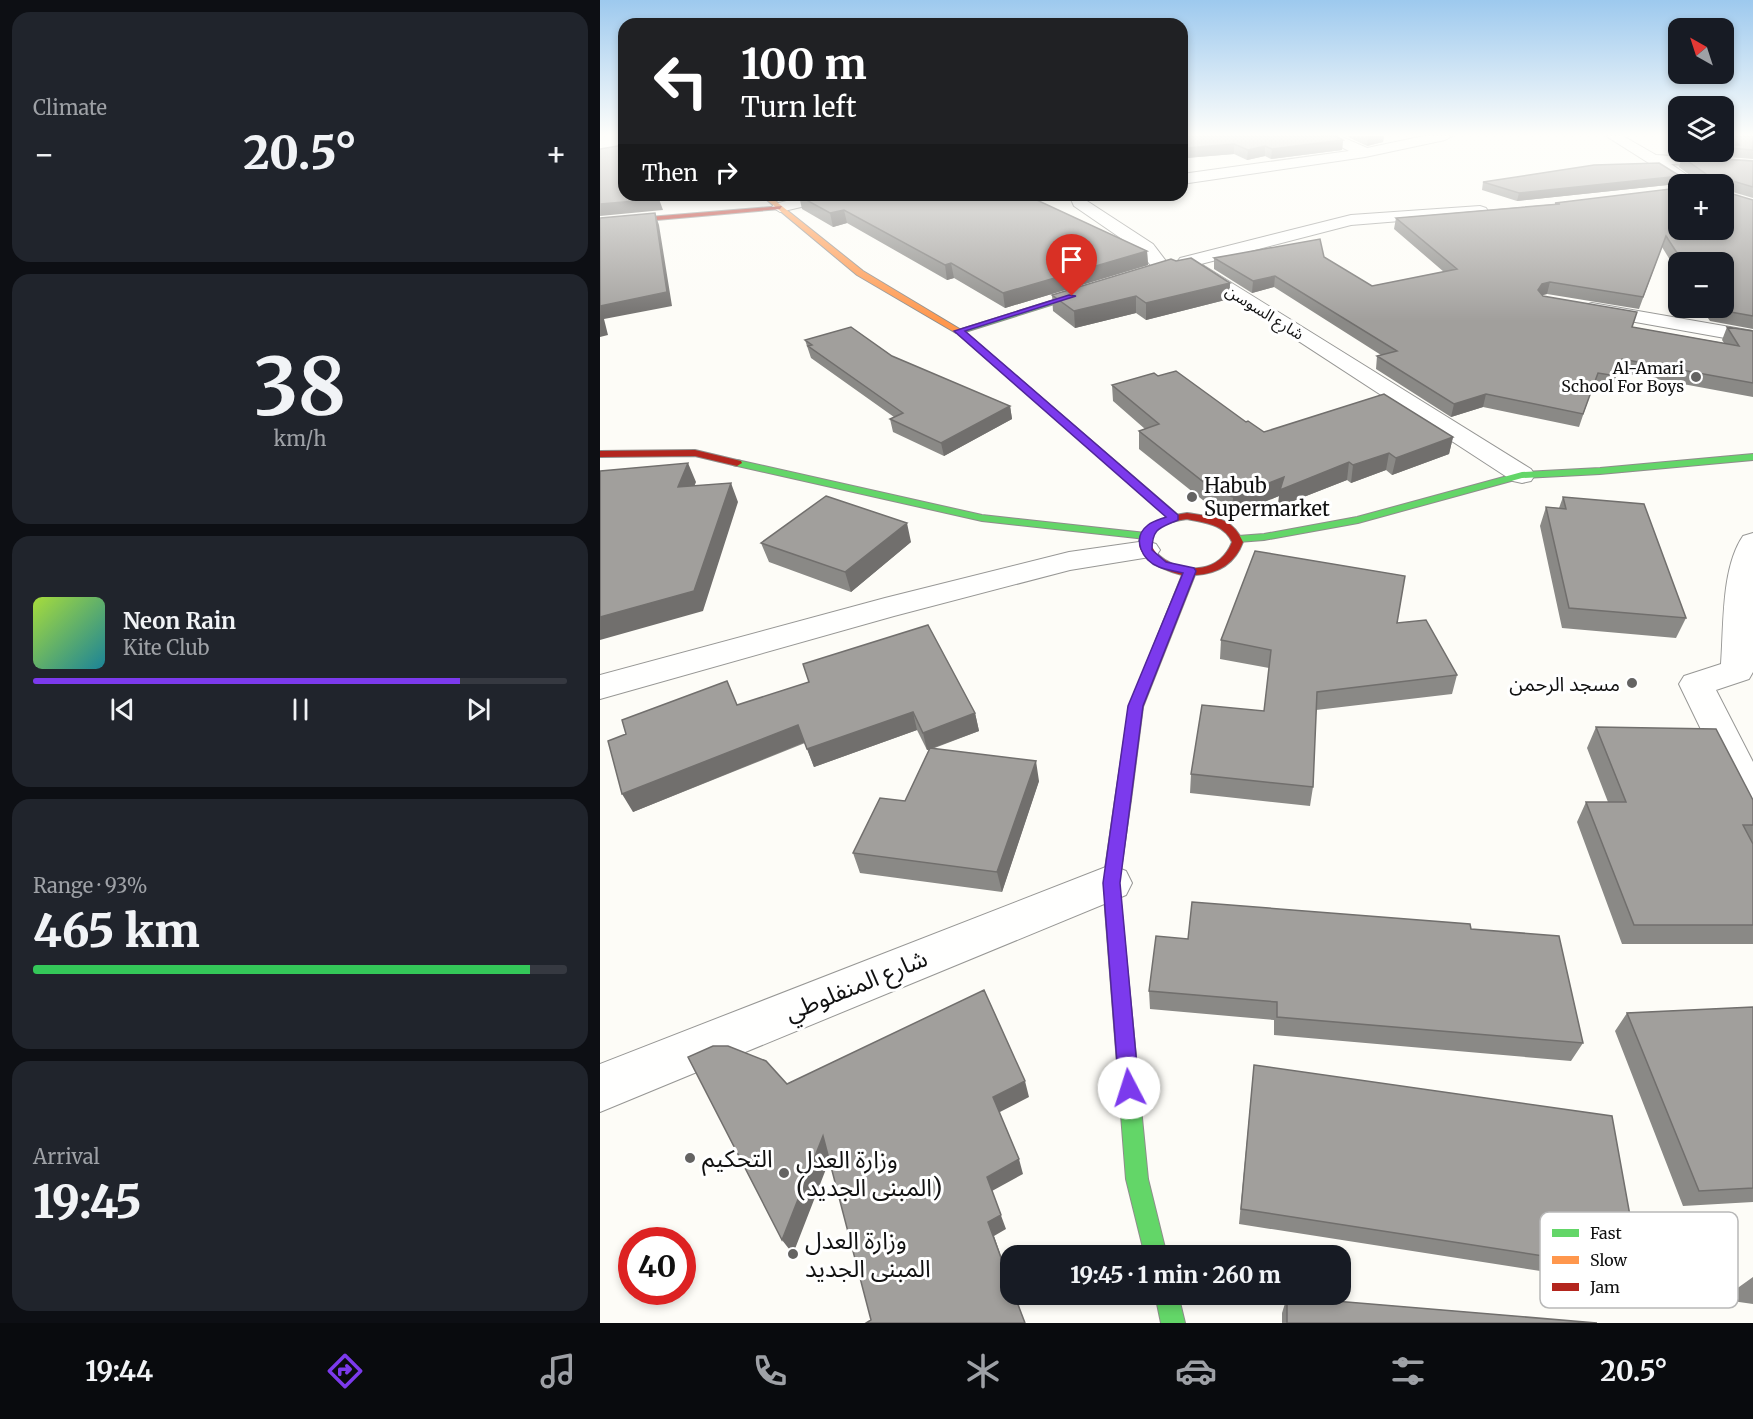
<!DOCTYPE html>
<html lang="en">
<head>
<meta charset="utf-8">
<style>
	body { margin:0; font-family:Merriweather,"Noto Sans Arabic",serif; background:#20242c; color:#f1f3f6; height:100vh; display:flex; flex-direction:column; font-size:22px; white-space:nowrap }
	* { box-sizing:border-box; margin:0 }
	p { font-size:20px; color:#9ea1a6 }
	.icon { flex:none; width:33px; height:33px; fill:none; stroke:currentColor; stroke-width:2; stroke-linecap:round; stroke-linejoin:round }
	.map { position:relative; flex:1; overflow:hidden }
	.details { display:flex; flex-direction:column; gap:12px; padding:12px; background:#0d0f14; width:600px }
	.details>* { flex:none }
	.top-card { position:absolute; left:18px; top:18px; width:570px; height:183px; border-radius:18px; box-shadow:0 3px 9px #0003; background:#202124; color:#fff; overflow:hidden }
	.needle { width:39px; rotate:321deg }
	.controls { position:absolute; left:1068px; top:18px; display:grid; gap:12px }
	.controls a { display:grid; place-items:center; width:66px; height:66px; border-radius:12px; background:#171b24; box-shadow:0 3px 9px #0003; font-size:30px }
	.speed { position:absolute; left:18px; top:1227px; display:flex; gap:12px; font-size:30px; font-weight:700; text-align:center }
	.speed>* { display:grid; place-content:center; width:78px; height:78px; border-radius:50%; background:#171b24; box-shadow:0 3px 9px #0003; line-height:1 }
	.speed .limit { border:9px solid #d22; background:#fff; color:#111 }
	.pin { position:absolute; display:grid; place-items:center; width:51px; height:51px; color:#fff; margin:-62px -26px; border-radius:50% 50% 50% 0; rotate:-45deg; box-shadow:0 0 6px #0007 }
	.pin .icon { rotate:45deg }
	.me { position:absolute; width:66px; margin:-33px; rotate:355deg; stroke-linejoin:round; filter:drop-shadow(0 0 4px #0008) }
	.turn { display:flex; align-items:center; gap:21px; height:126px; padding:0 24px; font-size:27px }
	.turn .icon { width:78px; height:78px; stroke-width:2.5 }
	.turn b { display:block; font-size:42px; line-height:51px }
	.then { display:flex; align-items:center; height:57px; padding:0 24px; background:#0003; gap:12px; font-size:22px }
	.big { font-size:45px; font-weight:800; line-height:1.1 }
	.details .tile { flex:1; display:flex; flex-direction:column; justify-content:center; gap:9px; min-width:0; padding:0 21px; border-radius:18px; background:#20242c }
	.details .dial { align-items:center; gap:0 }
	.dial b { font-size:78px; line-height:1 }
	.song { display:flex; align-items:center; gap:18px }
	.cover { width:72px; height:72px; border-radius:9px; background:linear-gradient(135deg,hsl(80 70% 55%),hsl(190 70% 35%)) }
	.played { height:6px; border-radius:3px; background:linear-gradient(90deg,#7c3aed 80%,#363941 80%) }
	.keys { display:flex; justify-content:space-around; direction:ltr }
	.heat { display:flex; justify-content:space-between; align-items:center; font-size:33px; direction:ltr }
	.charge { height:9px; border-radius:4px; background:linear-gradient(90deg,#34c759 93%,#363941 0) }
	.trip { position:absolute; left:400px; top:1245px; width:351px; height:60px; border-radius:18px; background:#171b24; box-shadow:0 3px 9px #0003; font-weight:800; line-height:60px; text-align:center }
	.tabs { display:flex; height:96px; justify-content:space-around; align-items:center; background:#090b0e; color:#9ea1a6 }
	.tabs .icon { width:42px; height:42px }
	.tabs .on { color:#7c3aed }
	.tabs b { font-size:27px; color:#f1f3f6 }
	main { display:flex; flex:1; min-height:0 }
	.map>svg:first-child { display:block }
</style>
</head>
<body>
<main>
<section class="details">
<div class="tile"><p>Climate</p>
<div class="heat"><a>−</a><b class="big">20.5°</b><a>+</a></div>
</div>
<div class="tile dial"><b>38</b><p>km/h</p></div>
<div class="tile">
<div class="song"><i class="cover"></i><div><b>Neon Rain</b><p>Kite Club</p></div></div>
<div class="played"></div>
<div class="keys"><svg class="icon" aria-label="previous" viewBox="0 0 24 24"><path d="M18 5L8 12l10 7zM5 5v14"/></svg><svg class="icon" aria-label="pause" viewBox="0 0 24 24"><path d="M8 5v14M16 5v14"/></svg><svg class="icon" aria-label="next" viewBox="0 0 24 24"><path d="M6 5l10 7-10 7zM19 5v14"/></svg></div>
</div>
<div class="tile"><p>Range · 93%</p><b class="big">465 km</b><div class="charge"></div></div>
<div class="tile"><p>Arrival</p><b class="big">19:45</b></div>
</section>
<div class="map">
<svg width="1153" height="1323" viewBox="0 0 1153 1323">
	<rect width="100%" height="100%" fill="#fdfcf7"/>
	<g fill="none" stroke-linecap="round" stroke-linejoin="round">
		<defs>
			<path id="street" d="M721 136H740L767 148 824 136H852L845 140 765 157 582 184V174L749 151Z
				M1006 136H1023L1056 155 1153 161V169L1071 164 1100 184H1082Z
				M212 195H241L239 198 180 212 172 207 174 204Z
				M469 195H485L487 201 553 244 572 269 570 273H556L541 252 474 206Z
				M880 206 886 208 888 211 886 214 751 225 601 264 931 469 935 475 931 481 922 483 913 481 577 262 580 258 751 215Z
				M992 303 1153 331V343L985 313 982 309 985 305Z
				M1153 533V672L1149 679 1116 690 1153 762V814L1140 810 1079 684 1084 676 1121 664C1124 626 1121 568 1143 536Z
				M546 541 556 544 560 550 556 556 470 570 294 616 0 699V675L285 598 469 552Z
				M511 865 526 871 532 883 526 895 0 1112V1064Z"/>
			<path id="fast" d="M492 288 499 290 365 332 578 515V519H570L355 331Z
				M1153 454V460L1000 474 922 478 758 523 664 540 638 542 632 539 638 536 664 534 757 517 922 472 1000 468Z
				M137 460 382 515 546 533 552 536 546 539 382 521 133 465V461Z
				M523 794 529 796 531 800 519 883 548 1179 567 1256H545L526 1179 503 883 515 800 517 796Z
				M555 1294H578L585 1323H561Z"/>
			<path id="slow" d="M161 195H168L263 271 363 331 356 333 257 275Z"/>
			<path id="jam" d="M182 206 180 209 0 225V221Z
				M95 450 141 461 142 463 137 466 95 456 0 457V451Z
				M587 513C612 517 632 516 643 542 635 564 617 574 595 575L543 707 531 800 529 804 523 806 517 804 515 800 529 707 582 575C521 559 527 521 587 513ZM587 519C605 523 624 524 632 542 606 607 494 532 587 519Z"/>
		</defs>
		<use href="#street" stroke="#979795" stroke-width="2"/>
		<use href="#fast" stroke="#8e8d8b" stroke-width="2"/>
		<use href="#slow" stroke="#8e8d8b" stroke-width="2"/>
		<use href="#jam" stroke="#8e8d8b" stroke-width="2"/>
		<use href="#street" fill="#fffffe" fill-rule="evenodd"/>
		<use href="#fast" fill="#63d668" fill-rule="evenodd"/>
		<use href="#slow" fill="#ff974d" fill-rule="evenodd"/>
		<use href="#jam" fill="#b3261e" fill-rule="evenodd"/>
	</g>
	<path fill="#8a8986" d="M582 136 743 140 742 150 671 159 665 156 647 160 634 154 586 158 582 155Z
		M746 136H784L783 142 767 146Z
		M1124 136H1153V159L1127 157 1124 154 1127 146 1124 142Z
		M1082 157 1153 161V198L1126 190V192L1153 200V329L1110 321 1101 308H1124V262H1078V273L1062 247 1039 309 947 294 942 295 943 296 1032 327 1124 343 1122 340 1127 327 1153 331V397L1018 372 1012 389 993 386 979 427 883 407 851 417 776 369 777 356 781 355 674 287 652 293 614 269V258L724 257 772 286 844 272 794 229 796 218 955 204V203L1124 184H1080L1083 175 1091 176 1079 167Z
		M883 182 1077 184 917 201 882 190Z
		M178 195H426L547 251 548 265 405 308 354 278 347 280 247 223 233 227 202 209 199 196 185 199Z
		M630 283 629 299 546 320 536 313 475 328 453 311 452 295Z
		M205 340 410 406 412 419 344 456 293 432 290 419 294 417 211 358Z
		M558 376 664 432 853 437 849 454 792 475 786 470 751 483 747 480 678 507 679 496 632 515 614 509 539 449V431L545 429 513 401 512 385Z
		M963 497 1086 618 1076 638 962 628 940 526 946 507 959 508Z
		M311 542 251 592 169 562 161 543Z
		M797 623 857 675 852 694 716 710 713 787 710 806 590 793 591 774 664 711 669 668 620 659 621 640Z
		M138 705 375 713 379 731 332 749 439 781 402 892 260 873 253 853 305 801 329 750H327L317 730 214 767 205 743 33 812 26 734Z
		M996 727 1153 800V944H1022L977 822 986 802H1008L987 748Z
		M871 929 983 1043 971 1061 674 1035V1020L550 1009 549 991 588 939Z
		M1153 1007V1202L1083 1206 1015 1031 1027 1013Z
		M654 1065 1040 1271 1024 1284 639 1224Z
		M1153 1277V1304L1132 1301V1292Z
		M687 1297 997 1323H682V1313Z"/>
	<path fill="#716f6d" d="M768 136H784L783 142 767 146Z
		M743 140 742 150 671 159 672 149Z
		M634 144V154L586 158V148Z
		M665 146V156L647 160 648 150Z
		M1080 176 1077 184 917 201 919 193Z
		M184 195H202L185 199Z
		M59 199 63 210 0 216V204Z
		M244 210 247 223 233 227 230 213Z
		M55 213 59 225 72 306 4 319 8 335 0 337V306Z
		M547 251 548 265 405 308 403 293Z
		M351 263 354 278 347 280 345 265Z
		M675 276 674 287 652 293 653 281Z
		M950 282 947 294 939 296 938 290 942 284Z
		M630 283 629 299 546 320V303Z
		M536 296V313L475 328 474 311Z
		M886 394 883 407 851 417 854 404Z
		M410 406 412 419 344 456 341 443Z
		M853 437 849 454 792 475 796 458Z
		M789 453 786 470 751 483 753 465Z
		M749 462 747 480 678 507 679 496 632 515 633 497 684 477Z
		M88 463 96 482 86 507 78 487Z
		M131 483 138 502 103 611 0 640V617Z
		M307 523 311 542 251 592 245 572Z
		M313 712 317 730 214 767 207 749Z
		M375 713 379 731 327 750 323 733Z
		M198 725 205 742 33 812 22 794Z
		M436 761 439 781 402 892 397 872Z
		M425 1081 429 1097 398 1113 393 1097Z
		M223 1136 233 1151 193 1254 182 1240Z
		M419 1159 423 1174 392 1191 406 1229 394 1236 411 1285 388 1222 387 1177Z"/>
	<path fill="#a19f9c" stroke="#716f6d" stroke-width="1.5" d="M582 136H736L743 140 672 149 665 146 648 150 634 144 586 148 582 145Z
		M1130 136H1153V150L1130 148 1127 145H1139Z
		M24 145V195H58L59 199 0 204V149Z
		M1082 157 1153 161V187L1126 179V192L1153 200V316L1114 309 1113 308H1124V262H1083L1066 236 1043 297 950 282 942 284 938 290 943 296 1037 312 1032 327 1139 346 1127 327 1153 331V383L1022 359 1017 376 998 373 983 414 886 394 854 404 777 356 797 351 675 276 653 281 614 258 720 239 724 257 772 286 857 269 796 218 960 204 955 203 1078 188V230H1124V184H1082L1083 175 1103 176 1106 174Z
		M1059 163 1080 176 919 193 883 182 994 165Z
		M201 195H426L547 251 403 293 351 263 345 265 244 210 230 213 199 196Z
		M55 213 67 292 0 306V218Z
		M591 258 630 283 546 303 536 296 474 311 452 295 571 259 576 261Z
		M251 327 292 356 410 406 341 443 290 419 303 413 208 346 212 345 205 340Z
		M576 371 646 422 648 421 664 432 784 394 853 437 796 458 789 453 753 465 749 462 680 490 684 477 633 497 615 491 539 431 559 424 512 385 554 373 558 376Z
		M88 463 78 487 131 483 94 591 0 617V471Z
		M226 496 307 523 245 572 161 543Z
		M963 497 1044 504 1086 618 969 608 946 507 966 509Z
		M655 551 805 576 797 623 826 620 857 675 717 692 713 787 591 774 602 705 664 711 671 650 621 640Z
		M328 625 375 713 323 733 313 712 207 749 198 725 22 794 8 741 26 734 22 720 127 681 137 705 209 682 203 664Z
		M996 727 1116 729 1153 800V825H1143L1153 844V925H1034L986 802H1026Z
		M330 748 436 761 397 872 253 853 280 798 305 801Z
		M592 902 870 924 871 929 959 936 983 1043 677 1017V1002L549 991 556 936 588 939Z
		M384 990 425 1081 393 1097 419 1159 387 1177 401 1215 388 1222 411 1285V1294H414L425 1323H266L271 1320 223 1136 182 1240 88 1057 113 1046H128L166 1061 187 1084Z
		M1153 1007V1188L1099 1191 1027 1013Z
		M654 1065 1012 1116 1040 1271 641 1209Z
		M687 1297 997 1323H687Z"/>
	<linearGradient id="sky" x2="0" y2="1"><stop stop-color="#9dc9ee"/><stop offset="0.42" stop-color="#fefefb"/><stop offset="1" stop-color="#fefefb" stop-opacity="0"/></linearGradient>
	<rect width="1153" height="321" fill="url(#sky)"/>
	<path fill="#7c3aed" stroke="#51269a" stroke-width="1.5" d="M469 295 476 296 365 331 578 515V520C560 528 552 528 552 550L566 562 594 568 596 571 543 706 520 883 539 1088 536 1095 529 1098 522 1095 519 1088 503 883 528 706 583 573C575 571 566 570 559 567 542 561 531 538 548 525 553 521 561 519 566 517L354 331Z"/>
	<g fill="#646362" stroke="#fff" stroke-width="2">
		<circle cx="1096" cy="377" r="6"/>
		<circle cx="592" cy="497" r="6"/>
		<circle cx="1032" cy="683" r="6"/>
		<circle cx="90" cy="1158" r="6"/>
		<circle cx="184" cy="1173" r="6"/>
		<circle cx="193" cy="1254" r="6"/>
	</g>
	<g text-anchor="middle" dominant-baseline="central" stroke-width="6" stroke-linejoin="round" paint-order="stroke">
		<g font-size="16" fill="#111" stroke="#fff">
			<text transform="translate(665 312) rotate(32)">شارع السوسن</text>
		</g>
		<g font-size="16" fill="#111" stroke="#fff" text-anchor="end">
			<text x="1084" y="368">Al-Amari<tspan x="1084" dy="18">School For Boys</tspan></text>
		</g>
		<g font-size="20" fill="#111" stroke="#fff" text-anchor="start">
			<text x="604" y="485">Habub<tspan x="604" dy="23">Supermarket</tspan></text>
			<text x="1020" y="683" text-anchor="end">مسجد الرحمن</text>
		</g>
		<g font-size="24" fill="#111" stroke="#fff">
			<text transform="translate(256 985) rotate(-22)">شارع المنفلوطي</text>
		</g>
		<g font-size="24" fill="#111" stroke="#fff" text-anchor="start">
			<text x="102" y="1158">التحكيم</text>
			<text x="196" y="1159">وزارة العدل<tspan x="196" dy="28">(المبنى الجديد)</tspan></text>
			<text x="205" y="1240">وزارة العدل<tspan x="205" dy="28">المبنى الجديد</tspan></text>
		</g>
	</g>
	<rect x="940" y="1212" width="198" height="96" rx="9" fill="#fff" stroke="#b8b8b8" stroke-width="1.5"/>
	<rect x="952" y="1229" width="27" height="8" fill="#63d668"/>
	<rect x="952" y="1256" width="27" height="8" fill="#ff974d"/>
	<rect x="952" y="1283" width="27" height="8" fill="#b3261e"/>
	<g font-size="16" fill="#111">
		<text x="990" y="1239">Fast</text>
		<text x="990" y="1266">Slow</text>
		<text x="990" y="1293">Jam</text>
	</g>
</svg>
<div class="controls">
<a><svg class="needle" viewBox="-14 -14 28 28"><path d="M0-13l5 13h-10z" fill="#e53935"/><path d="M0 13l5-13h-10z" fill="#9ea1a6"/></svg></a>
<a><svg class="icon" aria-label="layers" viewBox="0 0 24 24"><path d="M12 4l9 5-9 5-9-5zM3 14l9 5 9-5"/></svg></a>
<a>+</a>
<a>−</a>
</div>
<div class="speed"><div class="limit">40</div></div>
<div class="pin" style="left:472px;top:296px;background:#d93025"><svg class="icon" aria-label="arrive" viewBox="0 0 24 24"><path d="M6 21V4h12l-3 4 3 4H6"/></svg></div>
<svg class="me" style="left:529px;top:1088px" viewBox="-20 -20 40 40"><circle r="19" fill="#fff"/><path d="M0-13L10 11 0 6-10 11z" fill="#7c3aed"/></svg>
<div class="trip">19:45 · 1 min · 260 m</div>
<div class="top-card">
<div class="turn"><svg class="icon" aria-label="left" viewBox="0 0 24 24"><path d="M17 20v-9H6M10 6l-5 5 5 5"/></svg><div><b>100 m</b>Turn left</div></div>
<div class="then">Then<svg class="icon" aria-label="right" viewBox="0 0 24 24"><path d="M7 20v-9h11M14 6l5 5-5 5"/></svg></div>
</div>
</div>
</main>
<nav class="tabs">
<b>19:44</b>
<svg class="icon on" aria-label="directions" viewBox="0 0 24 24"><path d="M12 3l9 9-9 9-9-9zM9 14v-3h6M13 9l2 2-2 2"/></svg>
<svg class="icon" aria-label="music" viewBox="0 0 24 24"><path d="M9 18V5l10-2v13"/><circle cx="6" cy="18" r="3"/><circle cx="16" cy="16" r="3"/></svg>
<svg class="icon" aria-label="phone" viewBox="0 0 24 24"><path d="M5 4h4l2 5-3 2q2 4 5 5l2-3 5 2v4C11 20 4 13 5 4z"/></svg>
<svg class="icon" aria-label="climate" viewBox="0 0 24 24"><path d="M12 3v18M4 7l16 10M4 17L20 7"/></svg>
<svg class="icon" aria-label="car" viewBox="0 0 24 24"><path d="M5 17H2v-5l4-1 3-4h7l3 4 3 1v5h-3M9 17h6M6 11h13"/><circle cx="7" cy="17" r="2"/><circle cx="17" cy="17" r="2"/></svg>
<svg class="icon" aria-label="filters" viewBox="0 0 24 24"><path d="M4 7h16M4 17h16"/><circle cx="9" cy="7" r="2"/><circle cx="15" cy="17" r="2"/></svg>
<b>20.5°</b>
</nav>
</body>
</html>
